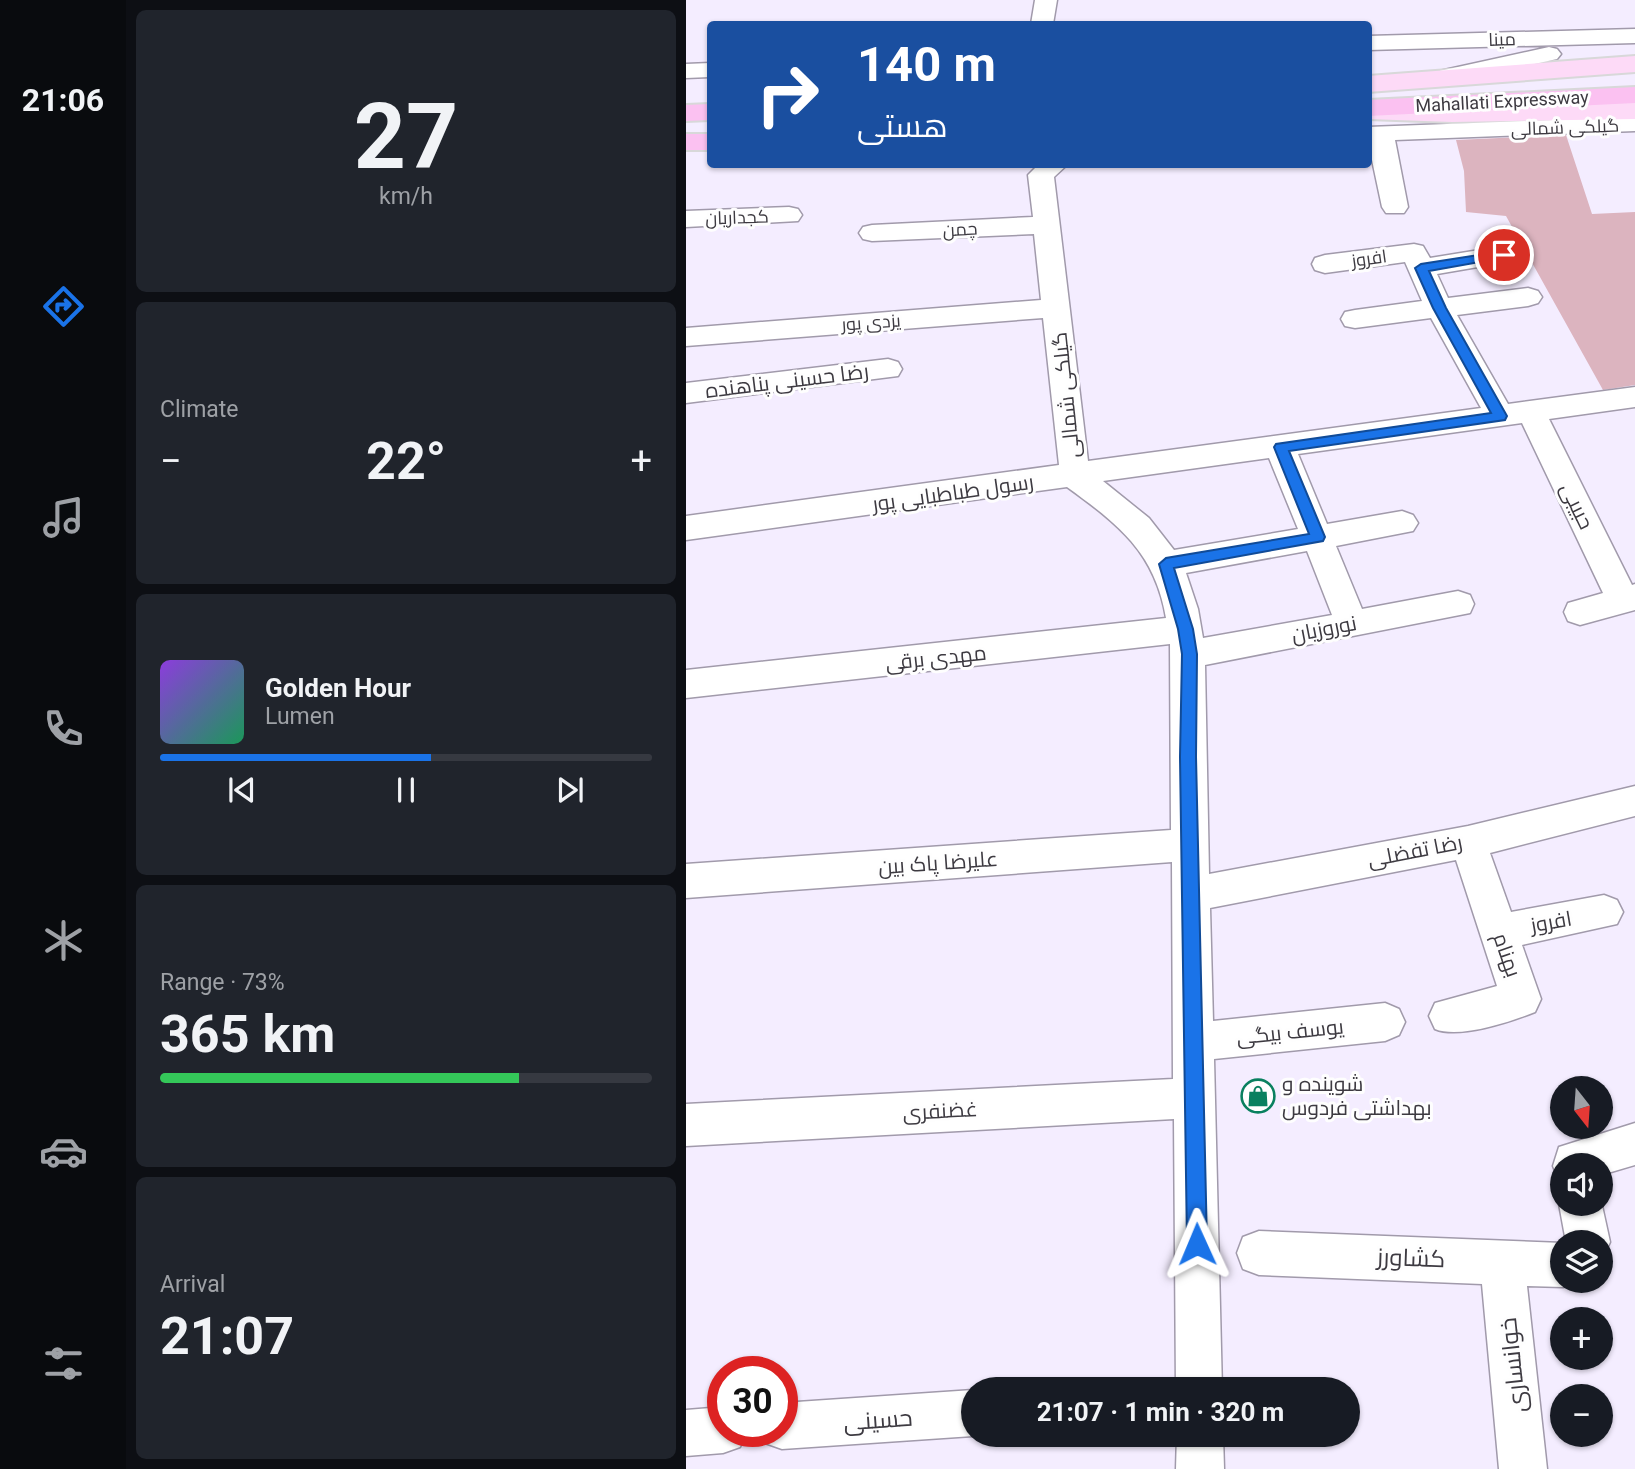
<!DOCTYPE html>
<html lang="en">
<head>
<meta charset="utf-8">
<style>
	body { margin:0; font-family:Roboto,Cairo,sans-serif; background:#20242c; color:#f1f3f6; height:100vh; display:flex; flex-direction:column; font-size:26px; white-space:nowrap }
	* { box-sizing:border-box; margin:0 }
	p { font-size:23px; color:#9ea1a6 }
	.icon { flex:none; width:38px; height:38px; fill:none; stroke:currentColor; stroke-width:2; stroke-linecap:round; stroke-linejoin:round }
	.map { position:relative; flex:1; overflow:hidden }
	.sheet { display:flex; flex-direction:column; gap:10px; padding:10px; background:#0d0f14; width:560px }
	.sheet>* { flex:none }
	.hud { position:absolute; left:21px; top:21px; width:665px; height:147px; border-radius:7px; box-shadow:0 2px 5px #0004; background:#1a4fa0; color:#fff; overflow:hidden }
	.needle { width:46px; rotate:163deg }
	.controls { position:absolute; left:864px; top:1076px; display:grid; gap:14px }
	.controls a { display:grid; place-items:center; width:63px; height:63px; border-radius:50%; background:#171b24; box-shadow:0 2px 5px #0004; font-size:35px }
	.speed { position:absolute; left:21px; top:1356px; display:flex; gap:14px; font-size:35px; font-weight:700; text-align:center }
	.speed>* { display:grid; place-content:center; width:91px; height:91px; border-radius:50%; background:#171b24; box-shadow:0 2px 5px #0004; line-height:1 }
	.speed .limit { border:10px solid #d22; background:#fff; color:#111 }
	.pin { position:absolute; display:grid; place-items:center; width:60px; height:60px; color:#fff; margin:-30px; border:4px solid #fff; border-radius:50%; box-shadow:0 2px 7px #0007 }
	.me { position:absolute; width:77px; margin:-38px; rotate:359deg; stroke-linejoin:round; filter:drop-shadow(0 0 5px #0008) }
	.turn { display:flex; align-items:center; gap:24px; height:147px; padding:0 35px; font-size:32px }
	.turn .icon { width:91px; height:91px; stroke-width:2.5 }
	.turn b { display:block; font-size:49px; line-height:60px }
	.big { font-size:52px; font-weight:700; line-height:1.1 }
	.sheet .card { flex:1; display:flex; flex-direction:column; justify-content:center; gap:10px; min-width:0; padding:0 24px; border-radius:10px; background:#20242c }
	.sheet .dial { align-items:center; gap:0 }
	.dial b { font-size:91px; line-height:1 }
	.song { display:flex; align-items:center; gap:21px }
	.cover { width:84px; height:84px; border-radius:10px; background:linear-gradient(135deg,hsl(270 70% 55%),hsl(150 70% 35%)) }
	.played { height:7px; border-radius:4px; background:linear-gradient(90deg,#1a73e8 55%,#363941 55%) }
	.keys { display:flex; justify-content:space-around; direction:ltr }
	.heat { display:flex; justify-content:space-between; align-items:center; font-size:38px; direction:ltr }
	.charge { height:10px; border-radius:5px; background:linear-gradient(90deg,#34c759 73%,#363941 0) }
	.trip { position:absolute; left:275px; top:1377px; width:399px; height:70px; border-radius:35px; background:#171b24; box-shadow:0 2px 5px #0004; font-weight:700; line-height:70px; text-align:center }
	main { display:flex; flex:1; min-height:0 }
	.tab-bar { display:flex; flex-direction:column; width:126px; justify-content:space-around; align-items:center; background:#090b0e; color:#9ea1a6 }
	.tab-bar .icon { width:49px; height:49px }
	.tab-bar .selected { color:#1a73e8 }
	.tab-bar b { font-size:32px; color:#f1f3f6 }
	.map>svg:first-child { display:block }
</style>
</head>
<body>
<main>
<nav class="tab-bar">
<b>21:06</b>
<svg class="icon selected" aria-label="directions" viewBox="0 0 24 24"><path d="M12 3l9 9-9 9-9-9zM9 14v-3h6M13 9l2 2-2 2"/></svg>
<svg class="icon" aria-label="music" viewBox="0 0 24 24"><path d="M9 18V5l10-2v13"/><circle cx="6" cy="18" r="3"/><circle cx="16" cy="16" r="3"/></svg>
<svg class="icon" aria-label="phone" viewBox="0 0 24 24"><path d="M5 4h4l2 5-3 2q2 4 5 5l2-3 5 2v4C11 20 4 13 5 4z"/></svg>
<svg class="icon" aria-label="climate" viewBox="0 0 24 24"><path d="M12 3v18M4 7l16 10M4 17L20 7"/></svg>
<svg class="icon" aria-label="car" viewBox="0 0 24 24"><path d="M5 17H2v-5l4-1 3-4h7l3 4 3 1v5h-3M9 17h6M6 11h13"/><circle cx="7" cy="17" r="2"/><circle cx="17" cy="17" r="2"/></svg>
<svg class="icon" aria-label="filters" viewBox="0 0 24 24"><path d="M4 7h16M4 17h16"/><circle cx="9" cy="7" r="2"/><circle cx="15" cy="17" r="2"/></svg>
</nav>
<section class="sheet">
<div class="card dial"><b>27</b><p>km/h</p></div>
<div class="card"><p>Climate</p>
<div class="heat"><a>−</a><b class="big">22°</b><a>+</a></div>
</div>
<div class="card">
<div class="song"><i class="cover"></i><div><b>Golden Hour</b><p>Lumen</p></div></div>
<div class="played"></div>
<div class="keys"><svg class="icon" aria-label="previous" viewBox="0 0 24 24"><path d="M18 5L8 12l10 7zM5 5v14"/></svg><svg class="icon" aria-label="pause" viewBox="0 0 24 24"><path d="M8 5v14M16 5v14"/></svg><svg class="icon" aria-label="next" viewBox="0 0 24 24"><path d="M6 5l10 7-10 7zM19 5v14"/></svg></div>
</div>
<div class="card"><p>Range · 73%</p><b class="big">365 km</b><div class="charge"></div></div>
<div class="card"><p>Arrival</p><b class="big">21:07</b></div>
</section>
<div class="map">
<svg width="949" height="1469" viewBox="0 0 949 1469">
	<rect width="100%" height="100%" fill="#f4edff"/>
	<path fill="#dcb4bf" d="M880 135 906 214 949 212V385L917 390 820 216 780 212 778 171 770 140Z"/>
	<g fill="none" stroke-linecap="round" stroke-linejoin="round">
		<defs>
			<path id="minor" d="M349 0H371L367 24H345Z
				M949 29V43L682 50V36Z
				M863 47 871 49 875 54 871 59 757 84 749 82 745 77 749 72Z
				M24 63V77L0 78V64Z
				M949 117V131L709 140 722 207 718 213H700L696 207 682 141V127Z
				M353 164H382L368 177 402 461 795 408 745 318 669 328 659 326 655 319 659 312 669 310 736 301 719 262 639 273 629 270 626 264 629 258 639 255 728 244 737 246 744 258 818 246 827 249 831 255 827 261 751 274 762 298 842 288 852 291 856 297 852 303 842 306 771 315 822 404 949 387V407L863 419 946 585 949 584V610L894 625 882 621 878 612 882 603 917 593 836 423 612 454 641 524 716 511 727 515 732 523 727 531 650 546 676 609 772 591 784 595 788 604 784 613 519 665 523 874 782 826 949 786V816L804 853 825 912 918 895 931 900 937 912 931 924 836 945 855 999 849 1012C824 1022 773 1039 749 1029L743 1016 749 1003 811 986 770 860 524 908 527 1021 699 1003 713 1009 719 1022 713 1035 699 1041 528 1059 536 1390H490L488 1119 0 1146V1104L487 1079 486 862 0 898V864L485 830 484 644 0 698V670L480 618C469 552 432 524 381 487L0 540V516L373 465 357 318 0 346V328L355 300 348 234 186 241 177 239 173 233 177 227 186 225 347 217 342 175ZM583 458 612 529 488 550 463 518 417 481ZM621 551 646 615 517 638 512 609 500 573Z
				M103 207 112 209 116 215 112 221 0 227V211Z
				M202 359 212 362 216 369 212 376 0 403V383Z
				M949 1123V1165L915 1175V1166H877V1183L873 1181 867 1166 873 1147Z
				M877 1196V1204H915V1201L924 1242 917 1257 915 1242H880L873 1204Z
				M573 1231 877 1243V1281H892L877 1287 841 1286 861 1469H813L796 1284 573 1275 557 1269 551 1253 557 1237Z
				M287 1390V1435H290L287 1436 96 1449 79 1443 75 1432H96V1403Z
				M37 1407V1432H60L54 1447 37 1453 0 1456V1410Z
				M491 1435H537L538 1469H490Z"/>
			<path id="major" d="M949 56V72L682 92V76Z
				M949 103V119L766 122 682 119 685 104Z"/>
			<path id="highway" d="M949 87V103L682 116V100Z
				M24 104V120L0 121V105Z
				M0 134H24V150H0Z"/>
		</defs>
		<use href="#minor" stroke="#a19aab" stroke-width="3"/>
		<use href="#major" stroke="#d8d8d9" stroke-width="4"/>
		<use href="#highway" stroke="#d8d8d9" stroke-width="4"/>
		<use href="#minor" fill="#fff" fill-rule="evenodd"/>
		<use href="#major" fill="#fddaf7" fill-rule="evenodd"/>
		<use href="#highway" fill="#fbc1f1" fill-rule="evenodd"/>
	</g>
	<path fill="#1a73e8" stroke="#114b97" stroke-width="2" d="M818 251 822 252V257L743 271 760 308 821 416 819 420 603 451 639 537 637 541 488 568 507 629 511 654 510 757 521 1244 518 1251 511 1254 504 1251 501 1244 494 757 496 654 492 629 473 564 480 558 623 534 588 447 590 444 805 413 747 308 729 268 735 264Z"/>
	<defs>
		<symbol id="shop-ring" viewBox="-11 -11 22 22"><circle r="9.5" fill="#fefefe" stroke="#09805f" stroke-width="1.5"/><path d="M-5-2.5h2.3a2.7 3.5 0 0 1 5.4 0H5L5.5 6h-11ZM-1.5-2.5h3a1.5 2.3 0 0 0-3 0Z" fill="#09805f"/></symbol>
	</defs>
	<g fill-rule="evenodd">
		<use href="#shop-ring" x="553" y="1077" width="38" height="38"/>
	</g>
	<g text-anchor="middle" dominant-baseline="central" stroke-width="6" stroke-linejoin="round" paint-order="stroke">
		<g font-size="18" fill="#3d3a41" stroke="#fefefe">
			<text transform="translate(816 39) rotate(-2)">مینا</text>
			<text transform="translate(816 101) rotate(-3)">Mahallati Expressway</text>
			<text transform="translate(879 127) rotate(-2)">گيلکی شمالی</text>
			<text transform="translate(51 217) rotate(-2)">کجداریان</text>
			<text transform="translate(274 229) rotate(-3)">چمن</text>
			<text transform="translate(683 258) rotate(-8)">افروز</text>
			<text transform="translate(185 322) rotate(-4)">یزدی پور</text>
		</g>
		<g font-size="21" fill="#3d3a41" stroke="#fefefe">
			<text transform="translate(101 381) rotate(-7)">رضا حسینی پناهنده</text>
			<text transform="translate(380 395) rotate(-96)">گيلکی شمالی</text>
			<text transform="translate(267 493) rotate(-8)">رسول طباطبایی پور</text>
			<text transform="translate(891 506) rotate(64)">حبیبی</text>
			<text transform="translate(638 629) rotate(-11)">نوروزیان</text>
			<text transform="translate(250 658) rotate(-6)">مهدی برقی</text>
			<text transform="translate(729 851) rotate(-11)">رضا تفضلی</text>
			<text transform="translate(252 863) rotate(-4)">علیرضا پاک بین</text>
			<text transform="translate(865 922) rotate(-10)">افروز</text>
			<text transform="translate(821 955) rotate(71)">بهنام</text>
			<text transform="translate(604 1032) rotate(-6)">یوسف بیگی</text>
			<text transform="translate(254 1111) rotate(-3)">غضنفری</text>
		</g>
		<g font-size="21" fill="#3d3a41" stroke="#fefefe" text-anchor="start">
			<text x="596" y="1084">شوینده و<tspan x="596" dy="24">بهداشتی فردوس</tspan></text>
		</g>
		<g font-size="24" fill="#3d3a41" stroke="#fefefe">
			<text transform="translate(725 1258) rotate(2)">کشاورز</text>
			<text transform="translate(827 1365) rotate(-96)">خوانساری</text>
			<text transform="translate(192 1420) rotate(-4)">حسینی</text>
		</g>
	</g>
</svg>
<div class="controls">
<a><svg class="needle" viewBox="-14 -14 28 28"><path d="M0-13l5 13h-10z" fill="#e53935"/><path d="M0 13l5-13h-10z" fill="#9ea1a6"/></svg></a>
<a><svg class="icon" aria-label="sound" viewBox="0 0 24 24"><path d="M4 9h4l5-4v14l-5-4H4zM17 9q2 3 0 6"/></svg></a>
<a><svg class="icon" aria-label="layers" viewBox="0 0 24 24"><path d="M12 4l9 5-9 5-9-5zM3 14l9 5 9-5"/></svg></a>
<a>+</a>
<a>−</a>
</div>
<div class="speed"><div class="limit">30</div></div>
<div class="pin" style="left:818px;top:255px;background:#d93025"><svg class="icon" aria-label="arrive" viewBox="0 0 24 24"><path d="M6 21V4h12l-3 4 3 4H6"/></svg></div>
<svg class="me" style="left:511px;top:1244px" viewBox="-20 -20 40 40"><path d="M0-17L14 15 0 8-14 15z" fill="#1a73e8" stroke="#fff" stroke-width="4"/></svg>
<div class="trip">21:07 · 1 min · 320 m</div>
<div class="hud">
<div class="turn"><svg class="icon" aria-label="right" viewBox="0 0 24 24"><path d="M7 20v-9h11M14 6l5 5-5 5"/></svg><div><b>140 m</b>هستی</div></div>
</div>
</div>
</main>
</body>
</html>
